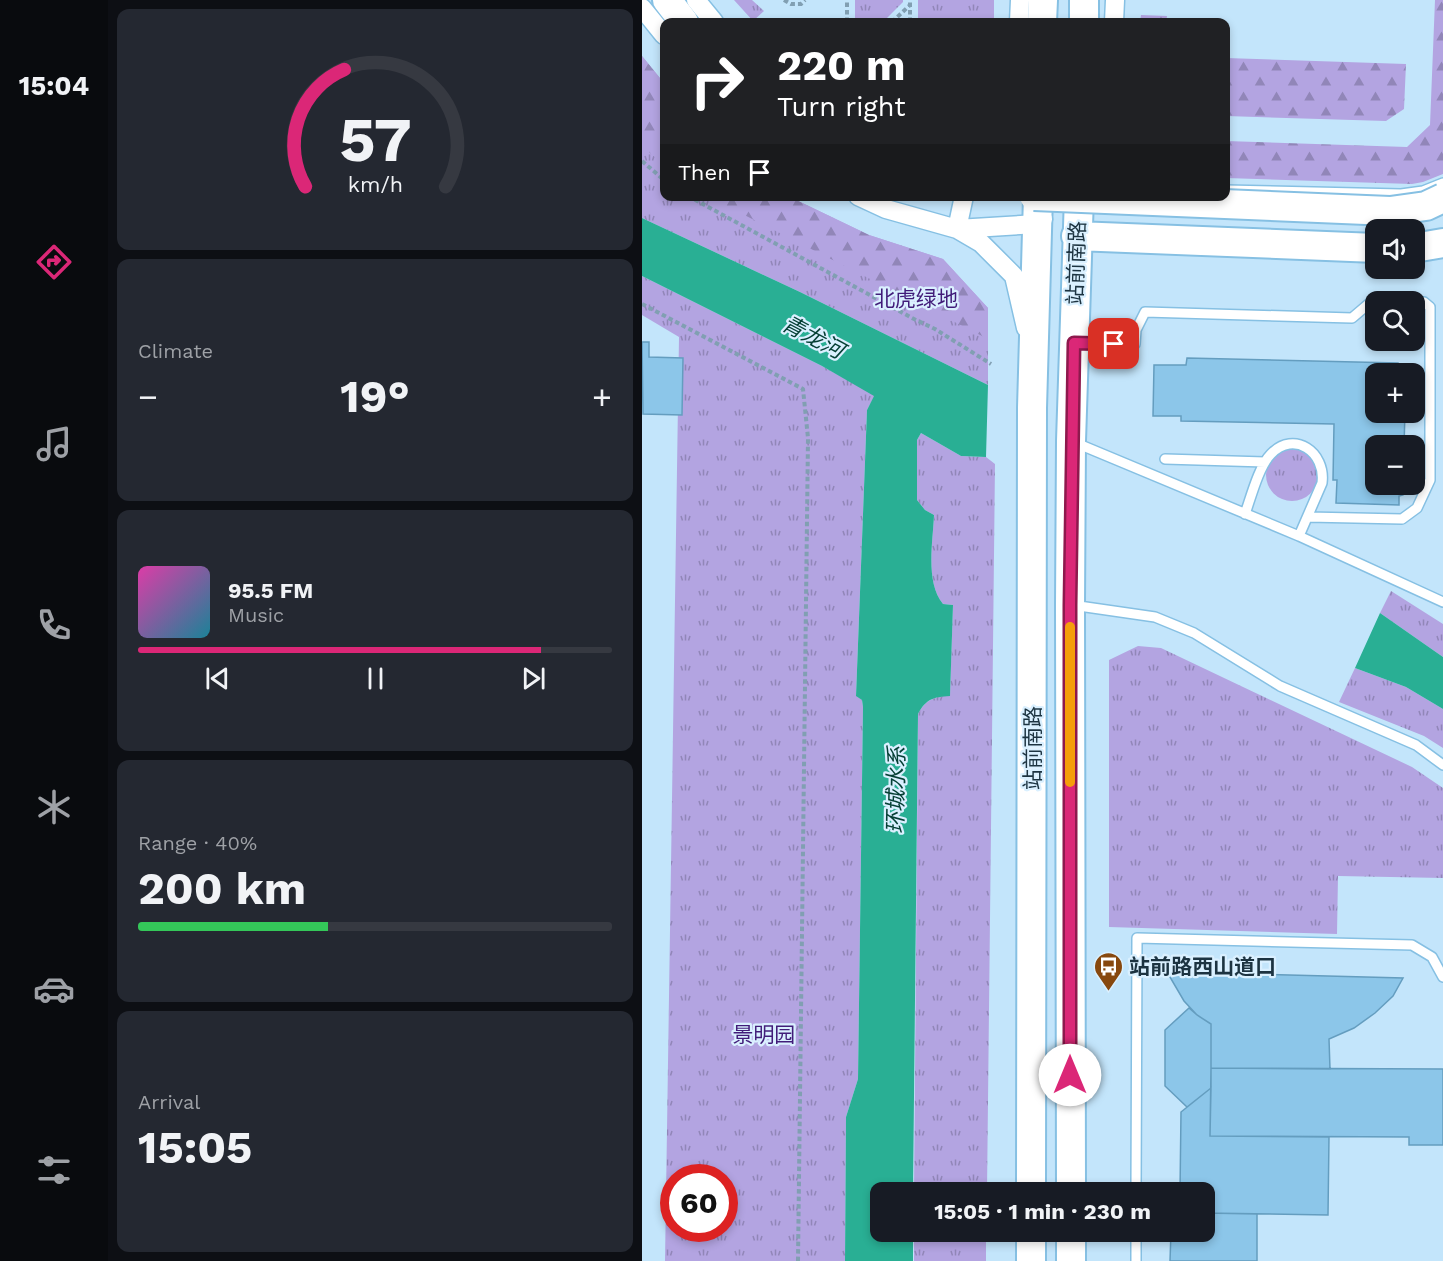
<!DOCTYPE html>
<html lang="en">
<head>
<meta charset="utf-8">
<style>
	body { margin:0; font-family:"Work Sans","Noto Sans SC",sans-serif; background:#242831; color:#f1f3f6; height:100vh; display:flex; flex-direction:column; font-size:22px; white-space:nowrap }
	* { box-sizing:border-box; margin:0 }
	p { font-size:20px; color:#9ea1a6 }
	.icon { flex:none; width:33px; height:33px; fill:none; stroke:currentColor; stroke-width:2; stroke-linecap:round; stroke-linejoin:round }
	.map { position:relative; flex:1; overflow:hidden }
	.sheet { display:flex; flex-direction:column; gap:9px; padding:9px; background:#0d0f14; width:534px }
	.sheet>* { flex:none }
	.guide { position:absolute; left:18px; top:18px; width:570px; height:183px; border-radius:12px; box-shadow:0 3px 9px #0003; background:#202124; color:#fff; overflow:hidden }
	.tools { position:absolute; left:723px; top:219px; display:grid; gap:12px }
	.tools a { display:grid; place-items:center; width:60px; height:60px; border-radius:12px; background:#171b24; box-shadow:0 3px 9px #0003; font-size:30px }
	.speed { position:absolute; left:18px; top:1164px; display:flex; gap:12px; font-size:30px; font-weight:700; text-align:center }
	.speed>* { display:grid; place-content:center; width:78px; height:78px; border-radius:50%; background:#171b24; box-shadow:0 3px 9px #0003; line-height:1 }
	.speed .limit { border:9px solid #d22; background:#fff; color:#111 }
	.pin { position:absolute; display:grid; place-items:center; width:51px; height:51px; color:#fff; margin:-26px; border-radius:12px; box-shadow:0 3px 9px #0006 }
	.me { position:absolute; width:66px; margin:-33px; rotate:0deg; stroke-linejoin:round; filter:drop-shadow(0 0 4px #0008) }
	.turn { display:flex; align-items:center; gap:21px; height:126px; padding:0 18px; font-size:27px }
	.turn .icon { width:78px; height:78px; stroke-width:2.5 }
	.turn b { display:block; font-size:42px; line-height:51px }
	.then { display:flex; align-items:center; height:57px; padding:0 18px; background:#0003; gap:12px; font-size:22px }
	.big { font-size:45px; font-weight:700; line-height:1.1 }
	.sheet .card { flex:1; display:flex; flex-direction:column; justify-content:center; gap:9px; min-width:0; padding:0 21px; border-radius:12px; background:#242831 }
	.sheet .dial { align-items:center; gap:0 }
	.dial svg { height:156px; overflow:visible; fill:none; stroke:#363941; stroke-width:7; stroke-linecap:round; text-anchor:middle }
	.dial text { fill:#f1f3f6; stroke:none }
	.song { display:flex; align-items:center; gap:18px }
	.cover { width:72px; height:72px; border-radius:9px; background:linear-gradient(135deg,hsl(320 70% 55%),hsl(190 70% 35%)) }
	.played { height:6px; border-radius:3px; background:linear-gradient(90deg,#db2777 85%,#363941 85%) }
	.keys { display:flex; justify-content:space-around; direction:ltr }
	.heat { display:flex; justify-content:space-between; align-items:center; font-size:33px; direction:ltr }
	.charge { height:9px; border-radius:4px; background:linear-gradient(90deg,#34c759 40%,#363941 0) }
	.trip { position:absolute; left:228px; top:1182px; width:345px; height:60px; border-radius:12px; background:#171b24; box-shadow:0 3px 9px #0003; font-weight:700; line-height:60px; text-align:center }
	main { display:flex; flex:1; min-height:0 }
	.dock { display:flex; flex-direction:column; width:108px; justify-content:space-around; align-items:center; background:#090b0e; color:#9ea1a6 }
	.dock .icon { width:42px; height:42px }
	.dock .on { color:#db2777 }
	.dock b { font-size:27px; color:#f1f3f6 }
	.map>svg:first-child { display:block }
</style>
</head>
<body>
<main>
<nav class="dock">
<b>15:04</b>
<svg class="icon on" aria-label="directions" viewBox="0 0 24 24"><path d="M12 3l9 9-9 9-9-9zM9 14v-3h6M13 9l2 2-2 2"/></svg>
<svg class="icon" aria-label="music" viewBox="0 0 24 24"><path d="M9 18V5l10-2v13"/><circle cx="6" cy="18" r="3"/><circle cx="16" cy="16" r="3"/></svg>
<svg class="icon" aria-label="phone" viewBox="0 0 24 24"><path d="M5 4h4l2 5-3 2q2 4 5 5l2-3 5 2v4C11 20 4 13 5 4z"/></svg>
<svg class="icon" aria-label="climate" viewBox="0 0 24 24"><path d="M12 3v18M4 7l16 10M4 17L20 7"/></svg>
<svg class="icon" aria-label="car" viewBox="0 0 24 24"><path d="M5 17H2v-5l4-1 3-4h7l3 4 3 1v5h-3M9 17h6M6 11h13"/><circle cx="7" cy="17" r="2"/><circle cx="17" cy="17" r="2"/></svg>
<svg class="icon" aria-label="filters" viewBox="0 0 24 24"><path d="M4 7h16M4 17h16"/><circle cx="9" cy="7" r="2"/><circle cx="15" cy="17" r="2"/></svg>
</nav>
<section class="sheet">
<div class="card dial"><svg viewBox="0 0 100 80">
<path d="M14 69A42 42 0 1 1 86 69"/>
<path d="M14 69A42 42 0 0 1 34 9" stroke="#db2777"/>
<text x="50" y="56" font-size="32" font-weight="700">57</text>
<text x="50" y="72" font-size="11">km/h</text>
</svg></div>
<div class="card"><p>Climate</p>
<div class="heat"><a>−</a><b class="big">19°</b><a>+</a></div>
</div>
<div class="card">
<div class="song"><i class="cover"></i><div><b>95.5 FM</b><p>Music</p></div></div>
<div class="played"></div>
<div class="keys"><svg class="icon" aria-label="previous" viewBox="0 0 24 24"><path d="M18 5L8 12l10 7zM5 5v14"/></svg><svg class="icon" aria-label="pause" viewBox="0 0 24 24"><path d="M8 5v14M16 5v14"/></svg><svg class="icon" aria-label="next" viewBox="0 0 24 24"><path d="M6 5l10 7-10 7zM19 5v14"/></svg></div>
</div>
<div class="card"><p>Range · 40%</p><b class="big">200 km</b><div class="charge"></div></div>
<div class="card"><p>Arrival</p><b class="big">15:05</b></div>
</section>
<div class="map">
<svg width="801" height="1261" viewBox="0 0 801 1261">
	<defs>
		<pattern id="grass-tufts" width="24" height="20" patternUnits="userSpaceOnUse" patternTransform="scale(1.5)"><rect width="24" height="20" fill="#b3a4e1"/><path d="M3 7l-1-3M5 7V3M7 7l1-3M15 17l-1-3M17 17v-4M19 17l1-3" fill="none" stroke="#9186b8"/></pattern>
		<pattern id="forest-firs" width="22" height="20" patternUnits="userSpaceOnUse" patternTransform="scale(1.5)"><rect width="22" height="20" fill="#b3a4e1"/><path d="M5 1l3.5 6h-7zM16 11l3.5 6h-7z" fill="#9186b8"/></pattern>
	</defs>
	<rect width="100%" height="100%" fill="#c3e5fb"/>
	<path fill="url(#grass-tufts)" fill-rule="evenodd" d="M92 0H110L122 11 111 21Z
		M213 0H261V2L241 22H213Z
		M276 0H352V22H276Z
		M0 56 22 83V196L148 197 227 235 301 259 346 308V385L158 292 0 218Z
		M0 276 180 366 233 395 225 410 214 695 220 700 221 707 216 1079 204 1117 203 1261H23L37 337 0 315ZM32 1178H82V1228H32Z
		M279 433 319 456 344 457 353 464 345 1192H272L276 714C284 699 292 697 308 695L311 605 301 604C283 582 291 542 292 515L283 510 275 500V440Z
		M624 475a26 26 0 1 1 52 0a26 26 0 1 1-52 0Z
		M749 591 801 624V657L738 613Z
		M496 646 519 648 770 767 801 788V878L696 876 695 934 467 927V660Z
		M713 668 764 687 801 709V748L782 736 697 702Z
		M272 1232H344V1261H272Z"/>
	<path fill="url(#forest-firs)" d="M793 0H801V174L781 182 770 184 584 178V141L765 147 788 125Z
		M499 15 525 16 524 22H498Z
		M0 56 22 83V165L0 146Z
		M584 58 764 64 762 109 744 121 584 116Z
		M67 197H148L227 235 301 259 346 308V339Z"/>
	<path fill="#29af94" d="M0 218 158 292 346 385 344 457 319 456 279 433 275 440V500L283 510 292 515C291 542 283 582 301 604L311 605 308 696C291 697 284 699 276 714L271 1192H238V1232H271V1261H203L204 1117 216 1079 221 707 220 700 214 696 225 410 232 396 180 366 0 276Z
		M738 613 801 657V709L764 687 713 668Z"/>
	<path fill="#8cc6e9" stroke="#649dbf" stroke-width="1.5" d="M0 342H7V357L41 358 40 415 1 414Z
		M545 358 756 363V374H734V412H763L762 446H734V484H761V495L757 496V505L694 503 695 480H691L692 424 539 421V416H511L512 365H544Z
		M525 972 761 978 751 996 733 1013 712 1028 687 1039 688 1069 569 1068V1024L555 1015 542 1001Z
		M547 1008 555 1015 569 1024V1088L545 1107 523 1086V1030Z
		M569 1068 801 1069V1145H767V1137L568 1136Z
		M569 1088 568 1136 687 1137 686 1215 562 1213V1192H538L539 1112Z
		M562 1213 615 1214V1261H528L529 1232H562Z"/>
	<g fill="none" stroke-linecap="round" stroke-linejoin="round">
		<defs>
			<path id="service" d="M584 190 759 194 781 191 801 183
				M436 343 493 344 494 330 503 312 710 318 730 301 758 302
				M434 443 657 536 801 602
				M523 459 623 462
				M603 514C609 497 617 466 629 454 652 430 684 452 680 483L657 536
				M666 517 760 519 775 508 788 480V307L782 302H772
				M430 605 513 617 552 633 638 686 774 745 801 765
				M494 1192 495 938 770 945 790 957 801 977
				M494 1261V1232"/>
			<path id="minor" d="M54 0 72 22
				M0 8 22 35
				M377 22 378 0
				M472 22 473 0
				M216 196 244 209 315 229 395 224 401 219
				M315 229 339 243 372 276 384 328
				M315 229 322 196"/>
			<path id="primary" d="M25 0 42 22
				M400 22 401 0
				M442 22V0
				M434 236 734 248
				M772 248 801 243
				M389 1192 390 408 396 196
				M429 1192 428 605 429 441 437 196
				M429 1232V1261
				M389 1261V1232"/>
		</defs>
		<use href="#service" stroke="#86c0e3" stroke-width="12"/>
		<use href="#minor" stroke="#86c0e3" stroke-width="21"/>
		<use href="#primary" stroke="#86c0e3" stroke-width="32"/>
		<path stroke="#819fb2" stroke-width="4" stroke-dasharray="4.5 3" stroke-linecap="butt" d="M142 0 149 4H159L163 0
			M205 22V0
			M250 22 268 5
			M268 22V0
			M0 161 22 180
			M46 196 272 319 293 329 349 364
			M0 304 161 389 166 438 156 1261"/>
		<use href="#service" stroke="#fff" stroke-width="9"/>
		<use href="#minor" stroke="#fff" stroke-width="18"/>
		<use href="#primary" stroke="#fff" stroke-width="28"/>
		<defs>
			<path id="primary-bridge" d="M392 196 748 211 784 206 801 198"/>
		</defs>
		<use href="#primary-bridge" stroke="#86c0e3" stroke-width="32" stroke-linecap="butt"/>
		<use href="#primary-bridge" stroke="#fff" stroke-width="28"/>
	</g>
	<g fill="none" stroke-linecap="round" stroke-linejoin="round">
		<defs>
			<path id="route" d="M428 1075V605L432 343 472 344"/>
		</defs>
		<use href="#route" stroke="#8e194d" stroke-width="15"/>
		<use href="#route" stroke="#db2777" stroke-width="10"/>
		<path stroke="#f59e0b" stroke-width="10" d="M428 627V782"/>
	</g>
	<defs>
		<symbol id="bus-pin" viewBox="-11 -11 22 30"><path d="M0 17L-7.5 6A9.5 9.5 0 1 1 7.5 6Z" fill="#87480e" stroke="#daf0ff"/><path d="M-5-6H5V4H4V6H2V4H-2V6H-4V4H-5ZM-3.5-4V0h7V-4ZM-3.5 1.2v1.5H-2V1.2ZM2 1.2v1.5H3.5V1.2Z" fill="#fff"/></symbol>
	</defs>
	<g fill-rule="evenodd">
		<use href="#bus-pin" x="450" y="950" width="33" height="45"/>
	</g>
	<g text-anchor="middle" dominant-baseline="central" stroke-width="4.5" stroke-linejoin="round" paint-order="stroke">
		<g font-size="21" fill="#1c3341" stroke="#daf0ff">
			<text transform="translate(434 263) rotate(-88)">站前南路</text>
			<text transform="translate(390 748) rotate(-90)">站前南路</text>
		</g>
		<g font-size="21" fill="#411c79" stroke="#daf0ff">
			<text x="274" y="298">北虎绿地</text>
			<text x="122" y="1034">景明园</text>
		</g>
		<g font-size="21" font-weight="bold" fill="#1c3341" stroke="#daf0ff" text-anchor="start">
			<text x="487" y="966">站前路西山道口</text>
		</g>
		<g font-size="22" font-style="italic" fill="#053f34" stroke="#daf0ff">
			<text transform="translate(171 337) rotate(28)">青龙河</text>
			<text transform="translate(254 790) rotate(-89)">环城水系</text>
		</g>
	</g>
</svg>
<div class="tools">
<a><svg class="icon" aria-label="sound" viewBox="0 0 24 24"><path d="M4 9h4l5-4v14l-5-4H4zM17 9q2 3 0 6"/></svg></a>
<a><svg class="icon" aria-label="search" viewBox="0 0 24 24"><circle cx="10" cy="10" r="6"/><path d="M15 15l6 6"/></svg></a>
<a>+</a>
<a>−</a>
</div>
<div class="speed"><div class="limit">60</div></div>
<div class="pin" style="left:472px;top:344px;background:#d93025"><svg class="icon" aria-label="arrive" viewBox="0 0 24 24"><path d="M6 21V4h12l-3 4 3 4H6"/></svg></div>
<svg class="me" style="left:428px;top:1075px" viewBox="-20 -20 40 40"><circle r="19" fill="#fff"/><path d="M0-13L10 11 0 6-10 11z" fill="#db2777"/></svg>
<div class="trip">15:05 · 1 min · 230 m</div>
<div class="guide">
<div class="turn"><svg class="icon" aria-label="right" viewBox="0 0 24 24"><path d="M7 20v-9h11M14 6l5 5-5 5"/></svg><div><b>220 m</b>Turn right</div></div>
<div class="then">Then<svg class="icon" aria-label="arrive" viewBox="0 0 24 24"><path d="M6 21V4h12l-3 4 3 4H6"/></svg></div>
</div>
</div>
</main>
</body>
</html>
